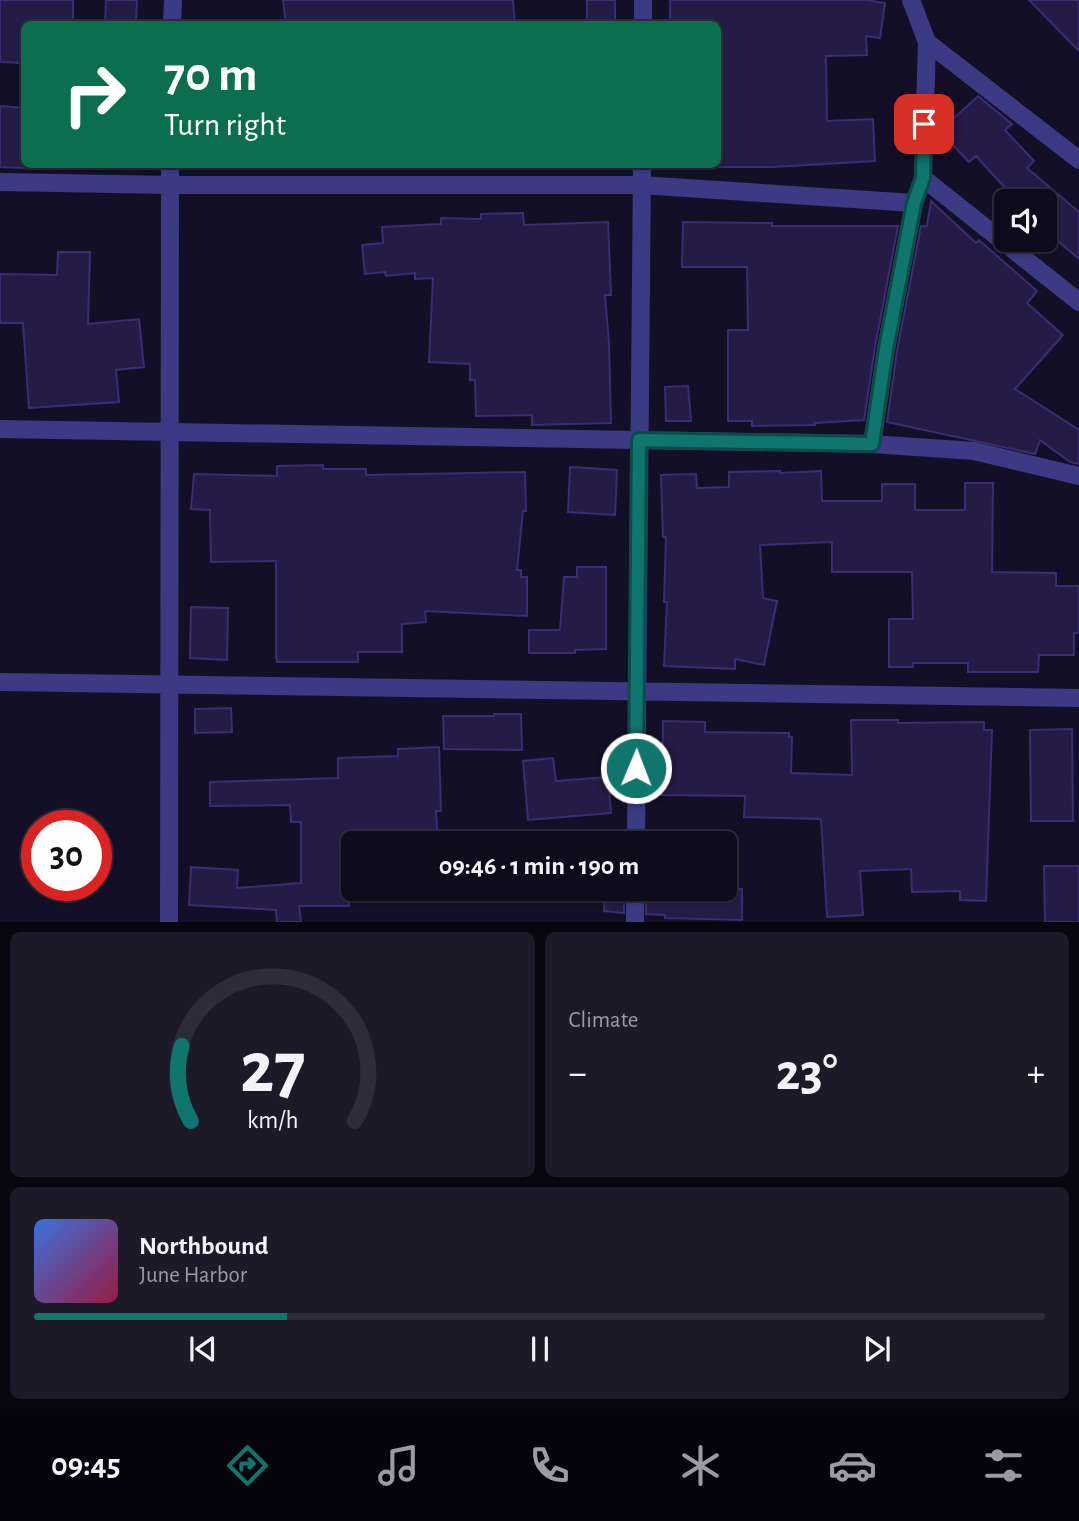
<!DOCTYPE html>
<html lang="en">
<head>
<meta charset="utf-8">
<style>
	body { margin:0; font-family:"Alegreya Sans",sans-serif; background:#1c1929; color:#f1f3f6; height:100vh; display:flex; flex-direction:column; font-size:26px; white-space:nowrap }
	* { box-sizing:border-box; margin:0 }
	p { font-size:23px; color:#9b9ba3 }
	.icon { flex:none; width:38px; height:38px; fill:none; stroke:currentColor; stroke-width:2; stroke-linecap:round; stroke-linejoin:round }
	.map { position:relative; height:922px; overflow:hidden }
	.drawer { display:flex; flex-direction:column; gap:10px; padding:10px; background:#08060f; flex:1 }
	.drawer>* { flex:none }
	.top-card { position:absolute; left:21px; top:21px; width:700px; height:147px; border-radius:10px; box-shadow:0 2px 5px #0004,0 0 0 2px #2e2b3b; background:#0b6e4f; color:#fff; overflow:hidden }
	.tools { position:absolute; left:994px; top:189px; display:grid; gap:14px }
	.tools a { display:grid; place-items:center; width:63px; height:63px; border-radius:10px; background:#0e0b1c; box-shadow:0 2px 5px #0004,0 0 0 2px #2e2b3b; font-size:35px }
	.speed { position:absolute; left:21px; top:810px; display:flex; gap:14px; font-size:35px; font-weight:700; text-align:center }
	.speed>* { display:grid; place-content:center; width:91px; height:91px; border-radius:50%; background:#0e0b1c; box-shadow:0 2px 5px #0004,0 0 0 2px #2e2b3b; line-height:1 }
	.speed .limit { border:10px solid #d22; background:#fff; color:#111 }
	.pin { position:absolute; display:grid; place-items:center; width:60px; height:60px; color:#fff; margin:-30px; border-radius:14px; box-shadow:0 4px 10px #0006 }
	.me { position:absolute; width:77px; margin:-38px; rotate:1deg; stroke-linejoin:round; filter:drop-shadow(0 0 5px #0008) }
	.turn { display:flex; align-items:center; gap:24px; height:147px; padding:0 28px; font-size:32px }
	.turn .icon { width:91px; height:91px; stroke-width:2.5 }
	.turn b { display:block; font-size:49px; line-height:60px }
	.big { font-size:52px; font-weight:700; line-height:1.1 }
	.drawer .tile { flex:1; display:flex; flex-direction:column; justify-content:center; gap:10px; min-width:0; padding:0 24px; border-radius:10px; background:#1c1929 }
	.drawer .dial { align-items:center; gap:0 }
	.dial svg { height:182px; overflow:visible; fill:none; stroke:#2e2b3b; stroke-width:7; stroke-linecap:round; text-anchor:middle }
	.dial text { fill:#f1f3f6; stroke:none }
	.song { display:flex; align-items:center; gap:21px }
	.cover { width:84px; height:84px; border-radius:10px; background:linear-gradient(135deg,hsl(220 70% 55%),hsl(340 70% 35%)) }
	.played { height:7px; border-radius:4px; background:linear-gradient(90deg,#0f766e 25%,#2e2b3b 25%) }
	.keys { display:flex; justify-content:space-around; direction:ltr }
	.heat { display:flex; justify-content:space-between; align-items:center; font-size:38px; direction:ltr }
	.drawer .tiles { flex:1; display:grid; gap:10px; grid-template-columns:1fr 1fr }
	.tile:last-child { grid-column:span 2 }
	.trip { position:absolute; left:341px; top:831px; width:396px; height:70px; border-radius:10px; background:#0e0b1c; box-shadow:0 2px 5px #0004,0 0 0 2px #2e2b3b; font-weight:700; line-height:70px; text-align:center }
	.menu { display:flex; height:112px; justify-content:space-around; align-items:center; background:#06040b; color:#9b9ba3 }
	.menu .icon { width:49px; height:49px }
	.menu .selected { color:#0f766e }
	.menu b { font-size:32px; color:#f1f3f6 }
	.map>svg:first-child { display:block }
</style>
</head>
<body>
<div class="map">
<svg width="1079" height="923" viewBox="0 0 1079 923">
	<rect width="100%" height="100%" fill="#130f26"/>
	<path fill="#241b47" stroke="#3b2d73" stroke-width="2" d="M0 0H73V22L24 23V63L0 62Z
		M106 0H137L136 24H105Z
		M283 0H513L515 24H286Z
		M587 0H615V24H587Z
		M670 0H865L885 3 880 38 866 36 867 55 826 56 827 121 873 119 875 161 773 167H718V24H670Z
		M1029 0H1079V51Z
		M978 96 1012 124 1005 130 1034 161 1027 168 1079 212V259L1045 230V201H1017L976 156 969 162 940 131Z
		M0 106 24 108V168L0 167Z
		M931 201 976 243 979 240 1037 291 1027 303 1063 335 1015 389 1079 430V464L1070 462 1040 440 1035 454 887 422 897 351 921 226H927Z
		M523 213 524 225 608 222 611 295H605L609 343 611 423 532 425V415L476 416 475 380H470V364L429 362 433 278 415 279V273L386 276 385 272 365 274 362 245 383 243 382 227 441 224V218L481 219V214Z
		M683 222 772 223V226H898L875 347 864 420 815 423V425L752 426V421H728V330H748L747 267H682Z
		M58 252H90L88 324 139 319 144 367 116 370 119 402 29 408 23 323H0V274L57 275Z
		M688 386 691 421H666L665 387Z
		M323 465V469H366V475L525 472 526 511H523L517 570H521V577H527V616L425 611 426 622 402 624V652H358V662H277V658H276V561L211 562 210 510 191 509 194 474 277 476V466Z
		M570 467 617 470 615 515 568 512Z
		M780 471V473L821 471 822 501H882V484H915V510H965V483H993L992 572 1056 573V586H1079V633H1074V655H1039L1038 672H968V663H913V667H889V619H913L912 572H832V542L760 545 763 598 777 601 764 665 735 659V669L664 666 667 602H664L666 537H663L661 475 696 474 697 488 729 487V472Z
		M577 567H606V649L575 650V653H529V630H560L564 577H577Z
		M191 607 228 608 227 660 190 658Z
		M231 708 232 732 195 733V709Z
		M494 714H521L522 750 444 749 443 716H494Z
		M851 720H898V723L984 722V730H992L986 901 960 900V891L912 892 911 869 860 871 863 915 827 917 821 819 744 817 745 796 662 795 663 721 705 722V732L789 733V737H792L791 773 852 775Z
		M1072 729 1073 821H1031L1030 730Z
		M439 747 441 811H436L438 844H348L349 906H299L301 922H277L276 910 189 905 191 867 238 870 237 888 301 883V822H291L290 805 210 806V782L338 778V758L398 756V749Z
		M553 758 556 781 608 777 611 813 528 820 523 761Z
		M1044 866H1079V922H1045Z
		M605 889H624V913L604 911Z
		M646 889H742V920L665 918V915L646 914Z"/>
	<g fill="none" stroke-linecap="round" stroke-linejoin="round">
		<path stroke="#3d3a85" stroke-width="18" d="M172 24 173 0
			M643 24V0
			M927 42 1079 160
			M923 178 1079 302
			M0 182 170 185H641L914 203
			M0 429 872 444 974 451 1079 476
			M872 444 886 349 914 203 923 178 927 42 911 0
			M0 682 1079 698
			M636 844 642 164
			M169 923 170 164
			M635 923V889"/>
	</g>
	<g fill="none" stroke-linecap="round" stroke-linejoin="round">
		<defs>
			<path id="route" d="M636 768 639 440 872 444 886 349 914 203 923 178 924 124"/>
		</defs>
		<use href="#route" stroke="#0a4d48" stroke-width="18"/>
		<use href="#route" stroke="#0f766e" stroke-width="12"/>
	</g>
</svg>
<div class="tools">
<a><svg class="icon" aria-label="sound" viewBox="0 0 24 24"><path d="M4 9h4l5-4v14l-5-4H4zM17 9q2 3 0 6"/></svg></a>
</div>
<div class="speed"><div class="limit">30</div></div>
<div class="pin" style="left:924px;top:124px;background:#d93025"><svg class="icon" aria-label="arrive" viewBox="0 0 24 24"><path d="M6 21V4h12l-3 4 3 4H6"/></svg></div>
<svg class="me" style="left:636px;top:768px" viewBox="-20 -20 40 40"><circle r="17" fill="#0f766e" stroke="#fff" stroke-width="3"/><path d="M0-11L8 9 0 5-8 9z" fill="#fff"/></svg>
<div class="trip">09:46 · 1 min · 190 m</div>
<div class="top-card">
<div class="turn"><svg class="icon" aria-label="right" viewBox="0 0 24 24"><path d="M7 20v-9h11M14 6l5 5-5 5"/></svg><div><b>70 m</b>Turn right</div></div>
</div>
</div>
<section class="drawer">
<div class="tiles">
<div class="tile dial"><svg viewBox="0 0 100 80">
<path d="M14 69A42 42 0 1 1 86 69"/>
<path d="M14 69A42 42 0 0 1 10 36" stroke="#0f766e"/>
<text x="50" y="56" font-size="32" font-weight="700">27</text>
<text x="50" y="72" font-size="11">km/h</text>
</svg></div>
<div class="tile"><p>Climate</p>
<div class="heat"><a>−</a><b class="big">23°</b><a>+</a></div>
</div>
<div class="tile">
<div class="song"><i class="cover"></i><div><b>Northbound</b><p>June Harbor</p></div></div>
<div class="played"></div>
<div class="keys"><svg class="icon" aria-label="previous" viewBox="0 0 24 24"><path d="M18 5L8 12l10 7zM5 5v14"/></svg><svg class="icon" aria-label="pause" viewBox="0 0 24 24"><path d="M8 5v14M16 5v14"/></svg><svg class="icon" aria-label="next" viewBox="0 0 24 24"><path d="M6 5l10 7-10 7zM19 5v14"/></svg></div>
</div>
</div>
</section>
<nav class="menu">
<b>09:45</b>
<svg class="icon selected" aria-label="directions" viewBox="0 0 24 24"><path d="M12 3l9 9-9 9-9-9zM9 14v-3h6M13 9l2 2-2 2"/></svg>
<svg class="icon" aria-label="music" viewBox="0 0 24 24"><path d="M9 18V5l10-2v13"/><circle cx="6" cy="18" r="3"/><circle cx="16" cy="16" r="3"/></svg>
<svg class="icon" aria-label="phone" viewBox="0 0 24 24"><path d="M5 4h4l2 5-3 2q2 4 5 5l2-3 5 2v4C11 20 4 13 5 4z"/></svg>
<svg class="icon" aria-label="climate" viewBox="0 0 24 24"><path d="M12 3v18M4 7l16 10M4 17L20 7"/></svg>
<svg class="icon" aria-label="car" viewBox="0 0 24 24"><path d="M5 17H2v-5l4-1 3-4h7l3 4 3 1v5h-3M9 17h6M6 11h13"/><circle cx="7" cy="17" r="2"/><circle cx="17" cy="17" r="2"/></svg>
<svg class="icon" aria-label="filters" viewBox="0 0 24 24"><path d="M4 7h16M4 17h16"/><circle cx="9" cy="7" r="2"/><circle cx="15" cy="17" r="2"/></svg>
</nav>
</body>
</html>
